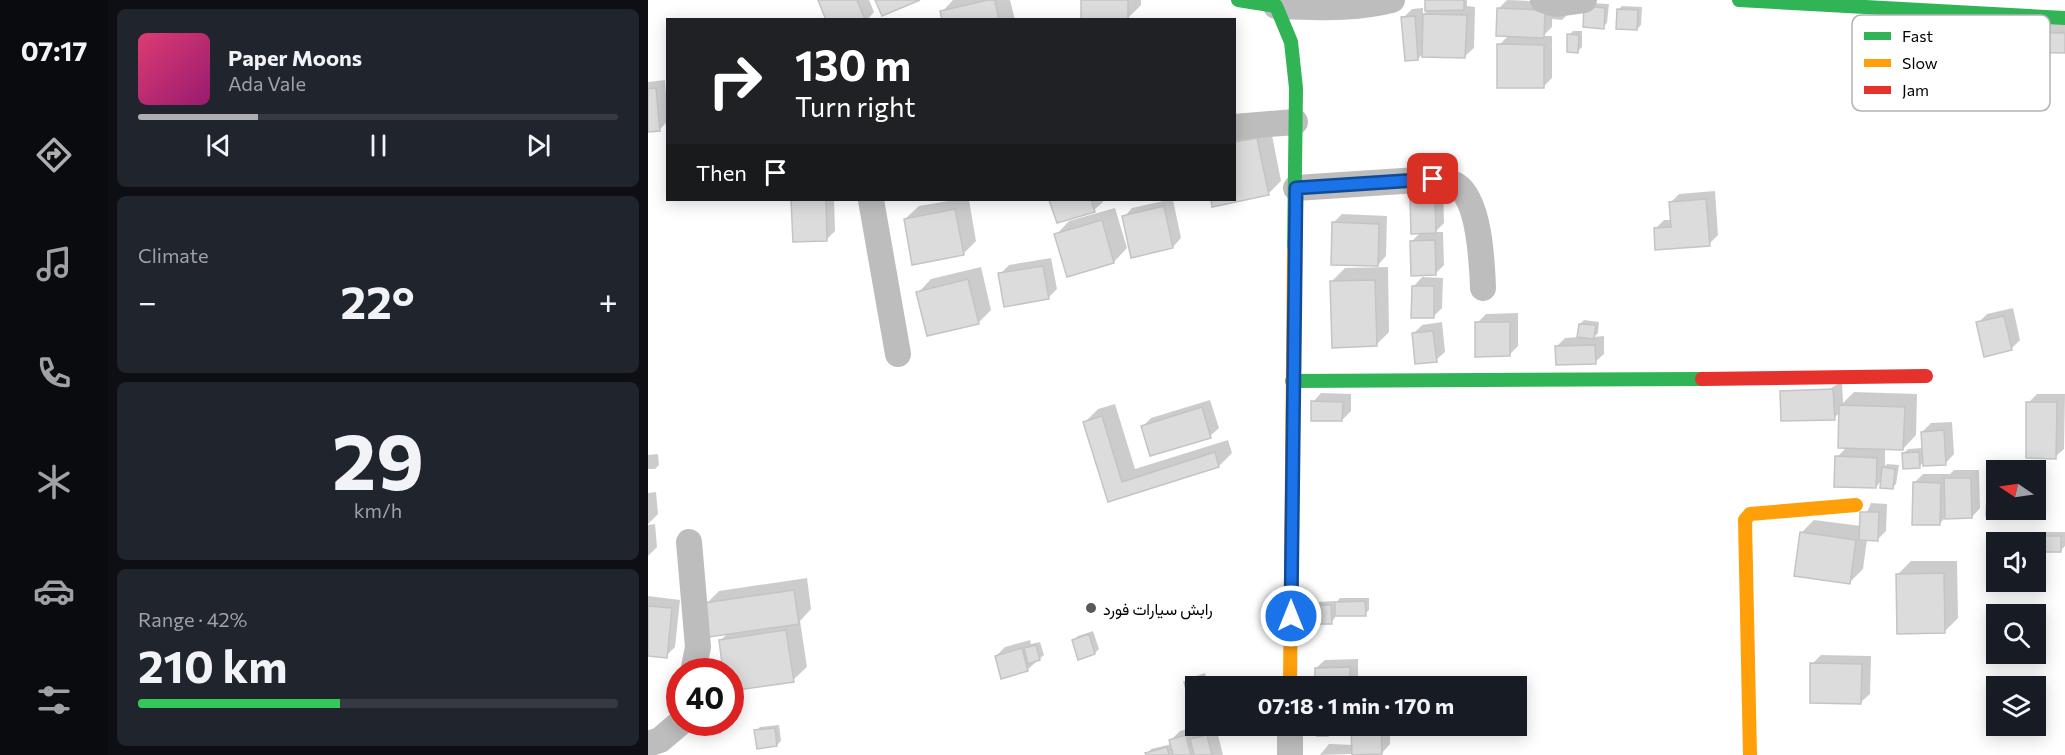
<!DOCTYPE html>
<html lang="en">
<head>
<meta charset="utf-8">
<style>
	body { margin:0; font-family:Commissioner,Vazirmatn,sans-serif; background:#20242c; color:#f1f3f6; height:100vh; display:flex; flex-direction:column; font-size:22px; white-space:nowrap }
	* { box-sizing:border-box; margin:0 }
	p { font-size:20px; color:#9ea1a6 }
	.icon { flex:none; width:33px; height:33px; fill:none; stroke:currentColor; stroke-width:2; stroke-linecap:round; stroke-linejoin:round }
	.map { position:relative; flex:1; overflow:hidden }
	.sheet { display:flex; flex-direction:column; gap:9px; padding:9px; background:#0d0f14; width:540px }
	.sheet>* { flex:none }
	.guide { position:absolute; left:18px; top:18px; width:570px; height:183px; border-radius:0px; box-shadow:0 3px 15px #0003; background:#202124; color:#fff; overflow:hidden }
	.needle { width:39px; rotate:283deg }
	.controls { position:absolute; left:1338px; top:460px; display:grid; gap:12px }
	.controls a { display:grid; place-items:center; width:60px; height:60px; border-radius:0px; background:#171b24; box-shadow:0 3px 15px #0003; font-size:30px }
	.speed { position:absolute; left:18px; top:658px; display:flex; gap:12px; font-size:30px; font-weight:700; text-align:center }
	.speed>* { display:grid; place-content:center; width:78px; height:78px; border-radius:50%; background:#171b24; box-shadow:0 3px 15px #0003; line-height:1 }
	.speed .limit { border:9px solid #d22; background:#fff; color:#111 }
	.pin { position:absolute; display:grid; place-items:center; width:51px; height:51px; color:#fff; margin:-26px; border-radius:12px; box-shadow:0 3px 9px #0006 }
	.me { position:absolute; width:66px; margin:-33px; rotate:0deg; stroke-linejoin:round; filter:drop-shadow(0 0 4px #0008) }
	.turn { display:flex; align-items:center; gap:21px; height:126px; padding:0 30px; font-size:27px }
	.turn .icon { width:78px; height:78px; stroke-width:2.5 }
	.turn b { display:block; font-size:42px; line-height:51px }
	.then { display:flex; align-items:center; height:57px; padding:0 30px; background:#0003; gap:12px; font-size:22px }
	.big { font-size:45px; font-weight:700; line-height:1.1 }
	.sheet .widget { flex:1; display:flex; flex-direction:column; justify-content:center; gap:9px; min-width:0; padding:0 21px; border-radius:9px; background:#20242c }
	.sheet .dial { align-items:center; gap:0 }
	.dial b { font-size:78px; line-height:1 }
	.song { display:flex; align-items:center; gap:18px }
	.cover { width:72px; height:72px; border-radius:9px; background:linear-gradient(135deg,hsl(340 70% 55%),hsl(320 70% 35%)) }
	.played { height:6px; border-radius:3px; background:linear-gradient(90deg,#adaeaf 25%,#363941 25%) }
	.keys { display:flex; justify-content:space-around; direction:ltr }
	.heat { display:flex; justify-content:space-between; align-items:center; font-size:33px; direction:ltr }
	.charge { height:9px; border-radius:4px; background:linear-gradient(90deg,#34c759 42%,#363941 0) }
	.trip { position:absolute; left:537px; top:676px; width:342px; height:60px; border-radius:0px; background:#171b24; box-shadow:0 3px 15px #0003; font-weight:700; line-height:60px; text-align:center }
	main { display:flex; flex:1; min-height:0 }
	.menu { display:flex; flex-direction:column; width:108px; justify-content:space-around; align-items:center; background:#090b0e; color:#9ea1a6 }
	.menu .icon { width:42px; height:42px }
	.menu .on { color:#adaeaf }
	.menu b { font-size:27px; color:#f1f3f6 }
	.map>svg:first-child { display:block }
</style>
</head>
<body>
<main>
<nav class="menu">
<b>07:17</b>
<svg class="icon on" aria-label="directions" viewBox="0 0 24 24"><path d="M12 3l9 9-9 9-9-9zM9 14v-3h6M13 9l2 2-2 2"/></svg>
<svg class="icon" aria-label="music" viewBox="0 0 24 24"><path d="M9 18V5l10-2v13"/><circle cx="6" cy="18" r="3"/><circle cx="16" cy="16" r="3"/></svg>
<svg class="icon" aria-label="phone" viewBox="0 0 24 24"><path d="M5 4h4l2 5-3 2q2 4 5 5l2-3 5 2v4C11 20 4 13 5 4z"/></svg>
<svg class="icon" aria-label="climate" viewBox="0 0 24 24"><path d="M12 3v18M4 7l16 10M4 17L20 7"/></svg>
<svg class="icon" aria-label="car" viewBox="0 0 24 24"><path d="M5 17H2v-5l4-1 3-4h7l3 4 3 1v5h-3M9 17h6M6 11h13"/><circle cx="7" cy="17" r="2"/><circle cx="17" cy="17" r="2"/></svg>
<svg class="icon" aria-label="filters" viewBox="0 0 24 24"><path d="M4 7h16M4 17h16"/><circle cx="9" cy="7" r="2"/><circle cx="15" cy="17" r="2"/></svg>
</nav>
<section class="sheet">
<div class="widget">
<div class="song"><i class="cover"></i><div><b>Paper Moons</b><p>Ada Vale</p></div></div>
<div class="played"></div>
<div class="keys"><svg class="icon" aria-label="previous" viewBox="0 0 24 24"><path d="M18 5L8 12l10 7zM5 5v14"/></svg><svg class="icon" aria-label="pause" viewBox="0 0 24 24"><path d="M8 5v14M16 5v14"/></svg><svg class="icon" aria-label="next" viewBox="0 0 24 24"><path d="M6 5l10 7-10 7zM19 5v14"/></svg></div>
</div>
<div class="widget"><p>Climate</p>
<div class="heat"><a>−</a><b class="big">22°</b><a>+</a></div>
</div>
<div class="widget dial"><b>29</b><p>km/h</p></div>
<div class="widget"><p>Range · 42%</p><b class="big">210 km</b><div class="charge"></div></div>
</section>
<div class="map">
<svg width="1417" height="755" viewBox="0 0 1417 755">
	<rect width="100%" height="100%" fill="#fff"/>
	<path fill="#0003" d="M172 0H221L226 12 219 20H180Z
		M305 0H362L367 20H295L294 12Z
		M435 0H493V5L480 18Z
		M778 0H819V6L827 7 826 48 817 56 775 53 770 59 755 18 764 9 775 8V15L781 9Z
		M859 0 905 2 918 7V16L914 20 904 19V27L895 36H904V78L895 87 851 45 861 35 850 9Z
		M941 3 961 4 959 23 955 27Z
		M974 6 994 7 993 25 989 29 970 10Z
		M1368 24H1417V51L1383 50 1388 96 1379 105 1340 72 1327 64 1336 55 1365 52 1359 32Z
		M925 31H934V47L930 51 921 35Z
		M17 80 20 121 11 130 0 131V82Z
		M622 125 633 181 620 194 565 205 564 200H586V133Z
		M795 188 796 223 787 232H795L796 265 787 274 764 241 773 232 763 198 772 189Z
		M1067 191 1070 235 1061 244 1007 229 1016 220H1024L1022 203 1031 194Z
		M145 200H186L187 231 178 240 146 241Z
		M306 200H321L328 241 315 254 257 219 271 206Z
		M403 200H454L455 202 446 210 410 222Z
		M520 200H525L533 238 525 247 476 217 484 208Z
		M467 208 479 248 466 262 420 275 408 235 421 221Z
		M694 214 739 216 738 256 730 265 685 223Z
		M403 258 409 289 400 298 352 274 361 265Z
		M333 267 343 310 330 323 270 293 283 279Z
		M740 267 741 332 728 345 684 281 697 268Z
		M774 277 795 278 794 308 785 317 766 286Z
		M1365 308 1372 340 1363 349 1330 323 1339 314Z
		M870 313V346L861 355 829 323 838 314Z
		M936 320 951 322 950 333 946 337 956 336V354L947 362 908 347 917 338 931 337 932 324Z
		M794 322 797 352 788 360 765 334 774 325Z
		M1194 381 1195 403 1206 392 1269 394 1268 435 1255 449 1237 448V466L1239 464 1251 465 1248 484 1244 488 1234 480 1228 487 1189 457 1199 447 1192 412 1186 418 1134 420Z
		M673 393 703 394V411L694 420 665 402Z
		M1389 394H1417L1416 449 1407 457 1380 403Z
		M562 400 571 428 562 436 494 427 503 418Z
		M467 404 487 469 580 440 584 453 571 466 461 500 437 422 450 409Z
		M1304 422 1306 454 1298 463 1276 461 1271 467 1256 453 1260 449 1275 448 1274 432 1283 423Z
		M10 454 11 465 7 469H0V455Z
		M1350 467 1380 469 1379 471H1348V510H1374L1369 516 1339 514 1341 476Z
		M1306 470H1331L1332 508 1324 517H1298L1291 524 1266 483 1275 474H1302Z
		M8 492 10 514 0 524V493Z
		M1223 503 1239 504 1238 531 1229 540 1219 539 1215 569 1202 582 1153 533 1166 520 1213 526Z
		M7 524 9 547 0 556V525Z
		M1390 532H1417V546L1413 550H1388L1385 536Z
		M1263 561H1309L1310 618 1296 632 1250 574Z
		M159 578 163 609 152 621 159 667 145 680 77 672 72 641 80 633 58 604 71 591Z
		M0 596 32 600 27 647 18 656 0 654Z
		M692 598H721V610L717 614 687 615V618L683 622 667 606 671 602 687 601V604Z
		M445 631 451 649 447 653 426 640 430 636Z
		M382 640 383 644 392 642 396 655 379 670 348 656 357 647Z
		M1173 655 1223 656 1222 694 1213 702 1164 664Z
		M710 659V679L702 687H668V668L677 660Z
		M557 673 561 687H548L538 682 542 678Z
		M131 725 133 741 129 745 108 731 112 727Z
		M671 726H683V730L679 734Z
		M705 726H779L777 728 742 731V744L734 753 672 755 681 744 705 745Z
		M547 727 549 735 552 731 568 727 575 755H499L503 749 524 744 523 740 532 731Z"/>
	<path fill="#dcdcdc" stroke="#c4c4c4" stroke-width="1.5" d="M170 0H209L217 20H178Z
		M227 0H272L234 16Z
		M340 0H347L351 20H294L292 11Z
		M433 0H480V20H433Z
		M777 0H816V10L777 11Z
		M936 6 957 8 956 29 935 27Z
		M849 8 897 10 896 38 848 36Z
		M969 9 990 10 989 30 968 29Z
		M775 14 819 15 817 58 774 57Z
		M767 16 770 60 757 61 753 17Z
		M1357 32 1417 33V53L1357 52Z
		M919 34 931 35 930 53 919 52Z
		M849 44 896 45V88H849Z
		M8 88 12 131 0 132V89Z
		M609 138 621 195 564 207 563 200H586V142Z
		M787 196 788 233 763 234 762 197Z
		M1058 199 1062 246 1007 250 1006 228 1023 227 1021 202Z
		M143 200H178L179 241 145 242Z
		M401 200H443L447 212 409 223Z
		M516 206 525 248 483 258 474 216Z
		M307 209 316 255 264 265 256 219Z
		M454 220 466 263 419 277 406 234Z
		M684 222 731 224 730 266 683 265Z
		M787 240 788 275 763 276 762 241Z
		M395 266 401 299 356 307 350 273Z
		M320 279 331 324 279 336 268 292Z
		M727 280 729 346 684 348 682 281Z
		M764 286H786V318H763Z
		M1356 316 1364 350 1336 357 1328 322Z
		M827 322H862V356L827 357Z
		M931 324 948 325 946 339 929 337Z
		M785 331 789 362 767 364 764 333Z
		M947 345 948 364 908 365 907 346Z
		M1185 389 1187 420 1133 421 1132 391Z
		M663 401 695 402 694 421H663Z
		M1378 402H1409L1408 459 1378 458Z
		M1191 405 1257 407 1255 450 1190 448Z
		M554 407 563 438 502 456 493 426Z
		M454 416 474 482 567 452 571 467 460 502 435 422Z
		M1296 430 1298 465 1275 466 1273 432Z
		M1271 452 1272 468 1255 469 1254 453Z
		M1187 456 1229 458 1228 488 1186 487Z
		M1234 467 1247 469 1245 489 1232 488Z
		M1340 475 1348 476V510H1370L1369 517 1338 516Z
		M1296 478H1323L1324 518 1297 519Z
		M1265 482 1293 483 1292 525H1264Z
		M1212 512H1231L1230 541 1211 540Z
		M1152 532 1208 540 1202 584 1146 576Z
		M1384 536H1413V552H1388V543H1384Z
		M1296 573 1297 633 1249 634 1248 574Z
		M146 590 151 624 61 637 56 603Z
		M717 601 718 616H687V602Z
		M665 605H683L684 624H666Z
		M0 606 24 608 19 658 0 656Z
		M138 630 146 682 82 691V672H75L71 640Z
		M441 634 447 654 430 660 424 640Z
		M388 645 392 660 380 664 376 648Z
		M374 648 380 671 353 679 347 656Z
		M1162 663 1214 664 1213 704 1162 703Z
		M702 667V687H667V668Z
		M553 676 556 687H548V697L541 699 536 682Z
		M669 726H679L680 736H669Z
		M703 726H733L734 754 704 755Z
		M737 726H778V730L738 733Z
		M127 728 129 746 109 749 106 730Z
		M538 735 543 755H525L521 740Z
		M559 735 564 755H546L542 739Z
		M519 747 521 755H498L497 753Z"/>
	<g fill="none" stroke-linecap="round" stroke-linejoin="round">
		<path stroke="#bdbdbd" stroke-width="26" d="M895 0 907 4 936 0
			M628 6C668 7 705 10 744 0
			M586 127 647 122
			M648 188 785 179C793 180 801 181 808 185 832 200 834 263 835 288
			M223 200 250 354
			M41 542 50 647 45 672
			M0 744 12 740 32 723
			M642 755V726"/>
		<path stroke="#30b455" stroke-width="14" d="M590 0 628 6 643 42 648 88 646 250
			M1091 0 1417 18
			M644 381 1054 379"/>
		<path stroke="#ff9f0a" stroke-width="14" d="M642 687 646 250
			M1102 755 1097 520 1102 514 1208 505"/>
		<path stroke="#e5322d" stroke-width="14" d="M1054 379 1278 376"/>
	</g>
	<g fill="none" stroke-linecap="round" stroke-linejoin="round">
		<defs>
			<path id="route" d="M643 616 648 188 785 179"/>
		</defs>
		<use href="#route" stroke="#114b97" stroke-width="15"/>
		<use href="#route" stroke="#1a73e8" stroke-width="10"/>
	</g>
	<circle fill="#595959" stroke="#fff" stroke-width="2" cx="443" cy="608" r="6"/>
	<g text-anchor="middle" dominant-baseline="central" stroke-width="4.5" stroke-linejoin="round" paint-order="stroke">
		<g font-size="16" fill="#000" stroke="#fff" text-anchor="start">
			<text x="455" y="608">رابش سيارات فورد</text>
		</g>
	</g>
	<rect x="1204" y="15" width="198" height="96" rx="9" fill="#fff" stroke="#b2b2b2" stroke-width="1.5"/>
	<rect x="1216" y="32" width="27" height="8" fill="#30b455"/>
	<rect x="1216" y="59" width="27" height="8" fill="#ff9f0a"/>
	<rect x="1216" y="86" width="27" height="8" fill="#e5322d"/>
	<g font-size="16" fill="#000">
		<text x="1254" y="42">Fast</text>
		<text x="1254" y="69">Slow</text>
		<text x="1254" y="96">Jam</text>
	</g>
</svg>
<div class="controls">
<a><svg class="needle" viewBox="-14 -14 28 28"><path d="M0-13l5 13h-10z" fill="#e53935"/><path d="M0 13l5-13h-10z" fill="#9ea1a6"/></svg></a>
<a><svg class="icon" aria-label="sound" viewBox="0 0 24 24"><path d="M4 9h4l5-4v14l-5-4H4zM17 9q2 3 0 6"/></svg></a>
<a><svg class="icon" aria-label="search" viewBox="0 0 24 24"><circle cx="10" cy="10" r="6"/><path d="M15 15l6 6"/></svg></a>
<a><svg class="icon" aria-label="layers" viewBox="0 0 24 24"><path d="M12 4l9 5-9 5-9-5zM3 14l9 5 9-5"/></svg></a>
</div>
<div class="speed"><div class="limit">40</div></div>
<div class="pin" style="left:785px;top:179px;background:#d93025"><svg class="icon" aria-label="arrive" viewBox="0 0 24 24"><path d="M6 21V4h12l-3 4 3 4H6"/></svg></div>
<svg class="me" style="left:643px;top:616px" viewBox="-20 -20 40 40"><circle r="17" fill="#1a73e8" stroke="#fff" stroke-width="3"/><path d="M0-11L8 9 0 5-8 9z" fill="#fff"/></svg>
<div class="trip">07:18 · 1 min · 170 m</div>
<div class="guide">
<div class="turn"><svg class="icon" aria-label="right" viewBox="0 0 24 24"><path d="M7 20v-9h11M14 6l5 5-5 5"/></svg><div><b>130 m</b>Turn right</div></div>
<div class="then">Then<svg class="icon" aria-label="arrive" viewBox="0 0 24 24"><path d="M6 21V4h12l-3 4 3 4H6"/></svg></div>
</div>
</div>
</main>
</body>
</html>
